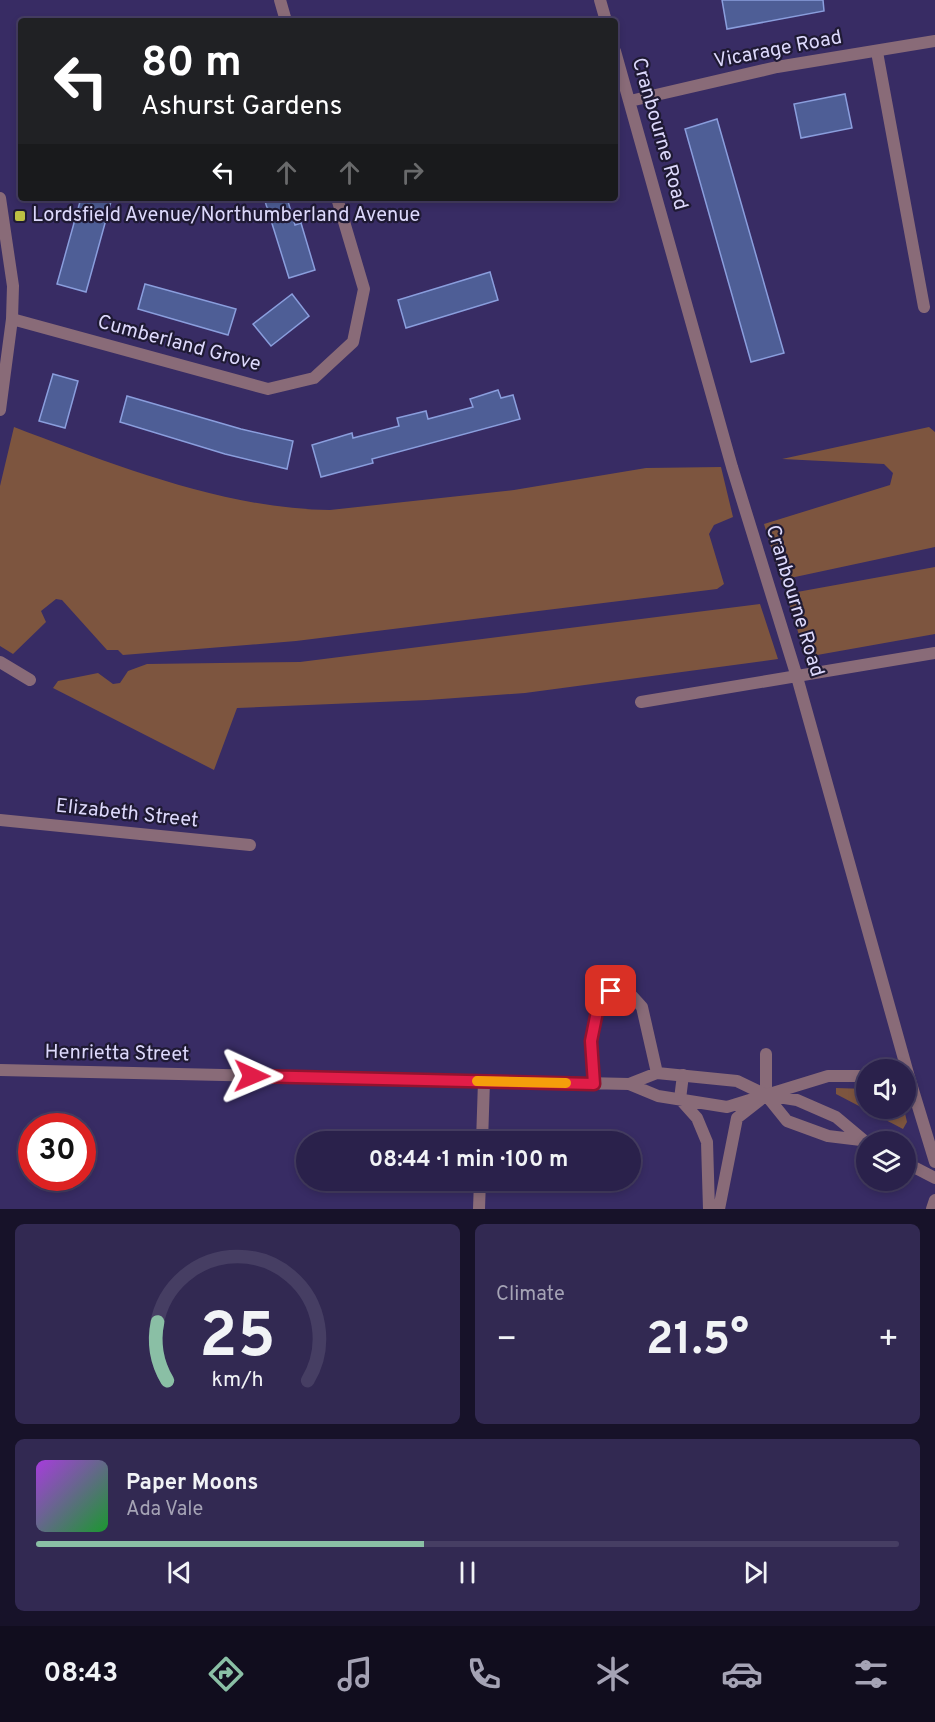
<!DOCTYPE html>
<html lang="en">
<head>
<meta charset="utf-8">
<style>
	body { margin:0; font-family:Overpass,sans-serif; background:#322952; color:#f1f3f6; height:100vh; display:flex; flex-direction:column; font-size:22px; white-space:nowrap }
	* { box-sizing:border-box; margin:0 }
	p { font-size:20px; color:#a5a3b5 }
	.icon { flex:none; width:33px; height:33px; fill:none; stroke:currentColor; stroke-width:2; stroke-linecap:round; stroke-linejoin:round }
	.map { position:relative; height:1209px; overflow:hidden }
	.sheet { display:flex; flex-direction:column; gap:15px; padding:15px; background:#171229; flex:1 }
	.sheet>* { flex:none }
	.banner { position:absolute; left:18px; top:18px; width:600px; height:183px; border-radius:6px; box-shadow:0 3px 9px #0003,0 0 0 2px #463e63; background:#202124; color:#fff; overflow:hidden }
	.buttons { position:absolute; left:856px; top:1059px; display:grid; gap:12px }
	.buttons a { display:grid; place-items:center; width:60px; height:60px; border-radius:50%; background:#2a214b; box-shadow:0 3px 9px #0003,0 0 0 2px #463e63; font-size:30px }
	.speed { position:absolute; left:18px; top:1113px; display:flex; gap:12px; font-size:30px; font-weight:700; text-align:center }
	.speed>* { display:grid; place-content:center; width:78px; height:78px; border-radius:50%; background:#2a214b; box-shadow:0 3px 9px #0003,0 0 0 2px #463e63; line-height:1 }
	.speed .limit { border:9px solid #d22; background:#fff; color:#111 }
	.pin { position:absolute; display:grid; place-items:center; width:51px; height:51px; color:#fff; margin:-26px; border-radius:12px; box-shadow:0 3px 9px #0006 }
	.me { position:absolute; width:66px; margin:-33px; rotate:91deg; stroke-linejoin:round; filter:drop-shadow(0 0 4px #0008) }
	.turn { display:flex; align-items:center; gap:21px; height:126px; padding:0 24px; font-size:27px }
	.turn .icon { width:78px; height:78px; stroke-width:2.5 }
	.turn b { display:block; font-size:42px; line-height:51px }
	.lanes { display:flex; align-items:center; height:57px; padding:0 24px; background:#0003; justify-content:center; gap:30px; direction:ltr }
	.lanes .off { opacity:.35 }
	.big { font-size:45px; font-weight:700; line-height:1.1 }
	.sheet .widget { flex:1; display:flex; flex-direction:column; justify-content:center; gap:9px; min-width:0; padding:0 21px; border-radius:9px; background:#322952 }
	.sheet .dial { align-items:center; gap:0 }
	.dial svg { height:156px; overflow:visible; fill:none; stroke:#463e63; stroke-width:7; stroke-linecap:round; text-anchor:middle }
	.dial text { fill:#f1f3f6; stroke:none }
	.song { display:flex; align-items:center; gap:18px }
	.cover { width:72px; height:72px; border-radius:9px; background:linear-gradient(135deg,hsl(280 70% 55%),hsl(130 70% 35%)) }
	.played { height:6px; border-radius:3px; background:linear-gradient(90deg,#8abfa5 45%,#463e63 45%) }
	.keys { display:flex; justify-content:space-around; direction:ltr }
	.heat { display:flex; justify-content:space-between; align-items:center; font-size:33px; direction:ltr }
	.sheet .tiles { flex:1; display:grid; gap:15px; grid-template-columns:1fr 1fr }
	.widget:last-child { grid-column:span 2 }
	.trip { position:absolute; left:296px; top:1131px; width:345px; height:60px; border-radius:30px; background:#2a214b; box-shadow:0 3px 9px #0003,0 0 0 2px #463e63; font-weight:700; line-height:60px; text-align:center }
	.tabs { display:flex; height:96px; justify-content:space-around; align-items:center; background:#110d1e; color:#a5a3b5 }
	.tabs .icon { width:42px; height:42px }
	.tabs .active { color:#8abfa5 }
	.tabs b { font-size:27px; color:#f1f3f6 }
	.map>svg:first-child { display:block }
</style>
</head>
<body>
<div class="map">
<svg width="935" height="1209" viewBox="0 0 935 1209">
	<rect width="100%" height="100%" fill="#382c64"/>
	<path fill="#7d553f" d="M14 427C111 464 225 509 330 510L514 490 646 468 721 467 733 517 714 525 709 534 724 584 717 589 296 641 123 655 118 650H107L62 600 56 599 41 611 46 622 13 654 0 646V486Z
		M929 427 935 432V547L781 580 764 524 890 485 893 473 884 464 782 459Z
		M935 567V634L806 657 786 594Z
		M760 604 778 659 525 693 428 700 237 708 214 770 53 688 58 681 98 673 113 684 120 683 128 671 147 664 300 662Z
		M836 1088 867 1089V1108L904 1109 907 1122 903 1129 836 1094Z"/>
	<path fill="#4e5e96" stroke="#8a9edd" stroke-width="1.5" d="M722 0H823L824 11 727 29Z
		M845 94 852 128 801 138 794 104Z
		M717 119 784 353 751 362 685 129Z
		M81 198H112L86 292 57 284Z
		M264 198H287L295 225 301 223 315 270 289 278Z
		M490 272 498 300 406 328 398 300Z
		M145 284 236 309 228 335 138 309Z
		M292 294 309 316 271 346 253 324Z
		M53 374 78 381 65 428 39 421Z
		M498 390 501 398 513 395 520 419 372 459 373 463 321 477 312 445 352 433 353 438 399 426 397 418 426 411 428 419 473 407 470 399Z
		M127 396 241 429 293 441 287 469 225 454 120 422Z"/>
	<g fill="none" stroke-linecap="round" stroke-linejoin="round">
		<path stroke="#896b78" stroke-width="12" d="M766 1095V1054
			M680 1099 683 1075"/>
		<path stroke="#896b78" stroke-width="12" d="M280 0 286 21
			M600 0 606 21
			M615 51 732 467 797 677 909 1077 935 1162
			M877 52 924 307
			M630 101 777 67 935 41
			M0 198 13 286 12 319 0 410
			M12 319 268 389 314 378 353 342 364 289 337 198
			M0 662 30 680
			M641 702 935 653
			M0 820 250 845
			M0 1070 629 1084 657 1073 737 1081 766 1095 797 1100 836 1117 867 1143
			M594 1084 591 1041 600 997 622 985 642 1007 657 1073
			M629 1084 658 1096 727 1107 828 1076H867
			M766 1095 787 1121 828 1136 861 1140
			M680 1099 697 1118 707 1142 709 1209
			M482 1142 484 1081
			M906 1163 935 1178
			M479 1209 480 1180
			M719 1209 737 1118 760 1100
			M932 1209 935 1200"/>
	</g>
	<g fill="none" stroke-linecap="round" stroke-linejoin="round">
		<defs>
			<path id="route" d="M252 1076 594 1084 591 1041 600 997 611 991"/>
		</defs>
		<use href="#route" stroke="#92132f" stroke-width="15"/>
		<use href="#route" stroke="#e11d48" stroke-width="10"/>
		<path stroke="#f59e0b" stroke-width="10" d="M477 1081 566 1083"/>
	</g>
	<rect fill="#bdbf43" stroke="#1f1a34" stroke-width="2" x="14" y="210" width="12" height="12" rx="3"/>
	<g text-anchor="middle" dominant-baseline="central" stroke-width="4.5" stroke-linejoin="round" paint-order="stroke">
		<g font-size="20" fill="#ddd9fc" stroke="#1f1a34">
			<text transform="translate(778 50) rotate(-11)">Vicarage Road</text>
			<text transform="translate(659 134) rotate(74)">Cranbourne Road</text>
			<text transform="translate(179 344) rotate(15)">Cumberland Grove</text>
			<text transform="translate(794 601) rotate(73)">Cranbourne Road</text>
			<text transform="translate(127 814) rotate(6)">Elizabeth Street</text>
			<text transform="translate(117 1054) rotate(1)">Henrietta Street</text>
		</g>
		<g font-size="20" fill="#ddd9fc" stroke="#1f1a34" text-anchor="start">
			<text x="32" y="216">Lordsfield Avenue/Northumberland Avenue</text>
		</g>
	</g>
</svg>
<div class="buttons">
<a><svg class="icon" aria-label="sound" viewBox="0 0 24 24"><path d="M4 9h4l5-4v14l-5-4H4zM17 9q2 3 0 6"/></svg></a>
<a><svg class="icon" aria-label="layers" viewBox="0 0 24 24"><path d="M12 4l9 5-9 5-9-5zM3 14l9 5 9-5"/></svg></a>
</div>
<div class="speed"><div class="limit">30</div></div>
<div class="pin" style="left:611px;top:991px;background:#d93025"><svg class="icon" aria-label="arrive" viewBox="0 0 24 24"><path d="M6 21V4h12l-3 4 3 4H6"/></svg></div>
<svg class="me" style="left:252px;top:1076px" viewBox="-20 -20 40 40"><path d="M0-17L14 15 0 8-14 15z" fill="#e11d48" stroke="#fff" stroke-width="4"/></svg>
<div class="trip">08:44 · 1 min · 100 m</div>
<div class="banner">
<div class="turn"><svg class="icon" aria-label="left" viewBox="0 0 24 24"><path d="M17 20v-9H6M10 6l-5 5 5 5"/></svg><div><b>80 m</b>Ashurst Gardens</div></div>
<div class="lanes"><svg class="icon" aria-label="left" viewBox="0 0 24 24"><path d="M17 20v-9H6M10 6l-5 5 5 5"/></svg><svg class="icon off" aria-label="ahead" viewBox="0 0 24 24"><path d="M12 20V5M6 11l6-6 6 6"/></svg><svg class="icon off" aria-label="ahead" viewBox="0 0 24 24"><path d="M12 20V5M6 11l6-6 6 6"/></svg><svg class="icon off" aria-label="right" viewBox="0 0 24 24"><path d="M7 20v-9h11M14 6l5 5-5 5"/></svg></div>
</div>
</div>
<section class="sheet">
<div class="tiles">
<div class="widget dial"><svg viewBox="0 0 100 80">
<path d="M14 69A42 42 0 1 1 86 69"/>
<path d="M14 69A42 42 0 0 1 9 39" stroke="#8abfa5"/>
<text x="50" y="56" font-size="32" font-weight="700">25</text>
<text x="50" y="72" font-size="11">km/h</text>
</svg></div>
<div class="widget"><p>Climate</p>
<div class="heat"><a>−</a><b class="big">21.5°</b><a>+</a></div>
</div>
<div class="widget">
<div class="song"><i class="cover"></i><div><b>Paper Moons</b><p>Ada Vale</p></div></div>
<div class="played"></div>
<div class="keys"><svg class="icon" aria-label="previous" viewBox="0 0 24 24"><path d="M18 5L8 12l10 7zM5 5v14"/></svg><svg class="icon" aria-label="pause" viewBox="0 0 24 24"><path d="M8 5v14M16 5v14"/></svg><svg class="icon" aria-label="next" viewBox="0 0 24 24"><path d="M6 5l10 7-10 7zM19 5v14"/></svg></div>
</div>
</div>
</section>
<nav class="tabs">
<b>08:43</b>
<svg class="icon active" aria-label="directions" viewBox="0 0 24 24"><path d="M12 3l9 9-9 9-9-9zM9 14v-3h6M13 9l2 2-2 2"/></svg>
<svg class="icon" aria-label="music" viewBox="0 0 24 24"><path d="M9 18V5l10-2v13"/><circle cx="6" cy="18" r="3"/><circle cx="16" cy="16" r="3"/></svg>
<svg class="icon" aria-label="phone" viewBox="0 0 24 24"><path d="M5 4h4l2 5-3 2q2 4 5 5l2-3 5 2v4C11 20 4 13 5 4z"/></svg>
<svg class="icon" aria-label="climate" viewBox="0 0 24 24"><path d="M12 3v18M4 7l16 10M4 17L20 7"/></svg>
<svg class="icon" aria-label="car" viewBox="0 0 24 24"><path d="M5 17H2v-5l4-1 3-4h7l3 4 3 1v5h-3M9 17h6M6 11h13"/><circle cx="7" cy="17" r="2"/><circle cx="17" cy="17" r="2"/></svg>
<svg class="icon" aria-label="filters" viewBox="0 0 24 24"><path d="M4 7h16M4 17h16"/><circle cx="9" cy="7" r="2"/><circle cx="15" cy="17" r="2"/></svg>
</nav>
</body>
</html>
